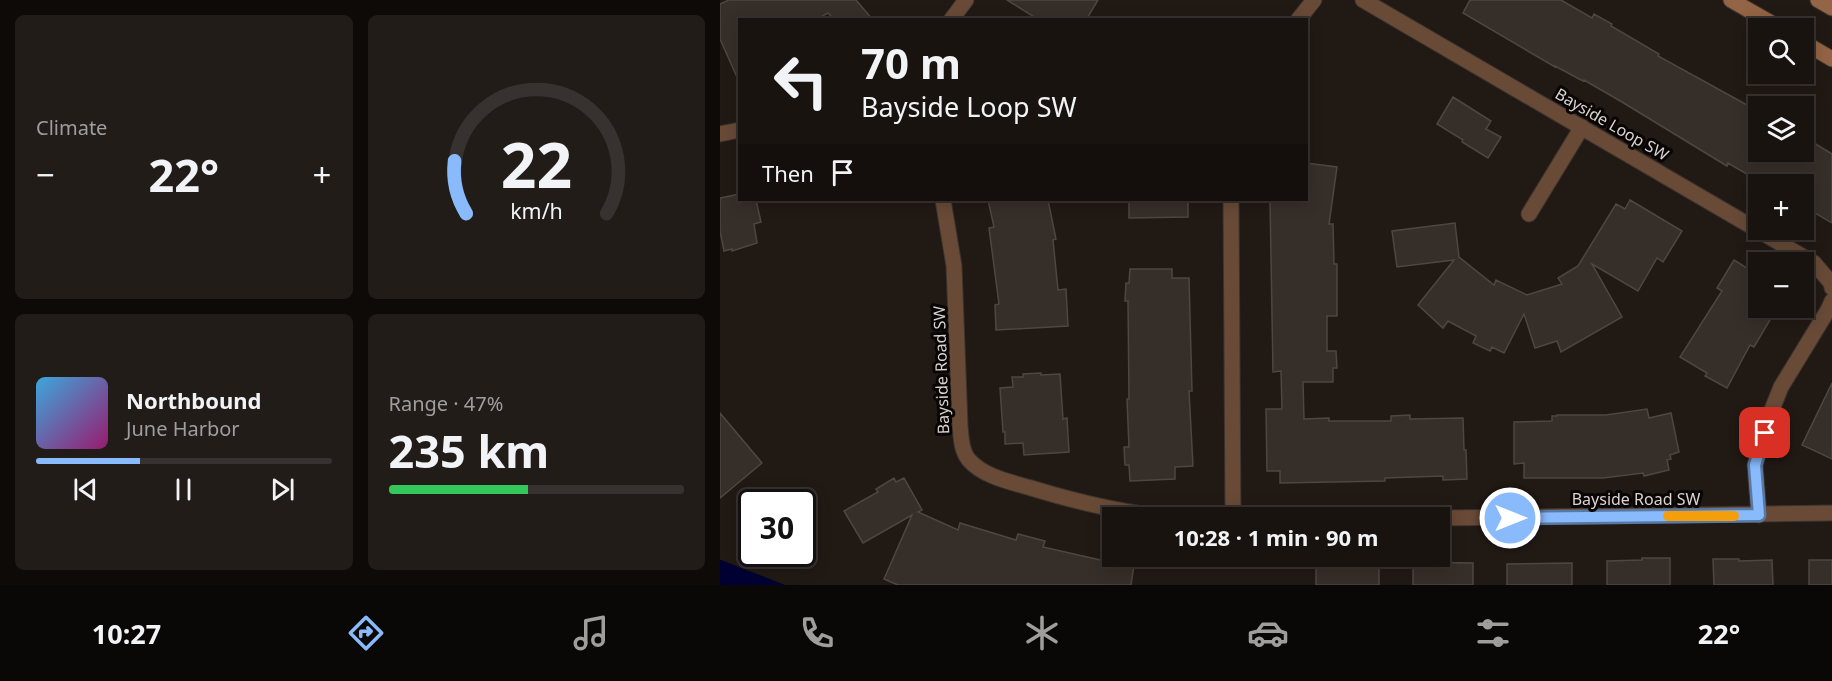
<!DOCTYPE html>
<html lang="en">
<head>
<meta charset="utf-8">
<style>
	body { margin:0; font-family:"Noto Sans",sans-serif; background:#221c18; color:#f1f3f6; height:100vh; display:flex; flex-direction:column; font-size:22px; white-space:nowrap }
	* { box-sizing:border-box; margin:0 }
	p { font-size:20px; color:#9f9e9e }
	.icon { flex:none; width:33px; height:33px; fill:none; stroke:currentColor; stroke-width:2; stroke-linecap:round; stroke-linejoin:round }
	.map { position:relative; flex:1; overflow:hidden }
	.side { display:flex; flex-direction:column; gap:15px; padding:15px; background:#0e0a08; width:720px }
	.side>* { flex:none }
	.banner { position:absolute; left:18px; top:18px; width:570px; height:183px; border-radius:0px; box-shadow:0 3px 15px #0003,0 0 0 2px #37322f; background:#19130f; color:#f1f3f6; overflow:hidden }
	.controls { position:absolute; left:1028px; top:18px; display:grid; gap:12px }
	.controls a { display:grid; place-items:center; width:66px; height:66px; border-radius:0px; background:#19130f; box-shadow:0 3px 15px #0003,0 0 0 2px #37322f; font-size:30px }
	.speed { position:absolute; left:18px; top:489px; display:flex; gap:12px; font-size:30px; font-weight:700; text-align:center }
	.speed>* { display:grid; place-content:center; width:78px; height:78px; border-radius:50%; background:#19130f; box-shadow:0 3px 15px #0003,0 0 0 2px #37322f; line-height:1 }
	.speed .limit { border:3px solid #111; border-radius:9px; background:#fff; color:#111 }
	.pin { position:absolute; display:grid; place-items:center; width:51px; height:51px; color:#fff; margin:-26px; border-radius:12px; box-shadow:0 3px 9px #0006 }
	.me { position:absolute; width:66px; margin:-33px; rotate:90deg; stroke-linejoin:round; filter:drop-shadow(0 0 4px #0008) }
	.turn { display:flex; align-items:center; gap:21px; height:126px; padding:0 24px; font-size:27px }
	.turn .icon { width:78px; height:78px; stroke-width:2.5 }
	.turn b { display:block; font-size:42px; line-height:51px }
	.then { display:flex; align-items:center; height:57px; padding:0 24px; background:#0003; gap:12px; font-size:22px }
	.big { font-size:45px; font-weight:700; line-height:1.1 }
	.side .tile { flex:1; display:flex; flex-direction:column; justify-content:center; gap:9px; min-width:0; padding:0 21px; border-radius:9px; background:#221c18 }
	.side .dial { align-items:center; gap:0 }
	.dial svg { height:156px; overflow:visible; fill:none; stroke:#37322f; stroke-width:7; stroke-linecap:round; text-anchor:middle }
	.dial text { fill:#f1f3f6; stroke:none }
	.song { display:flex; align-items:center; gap:18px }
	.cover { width:72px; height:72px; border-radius:9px; background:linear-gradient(135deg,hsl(200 70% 55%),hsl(320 70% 35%)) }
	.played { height:6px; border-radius:3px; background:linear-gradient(90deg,#88bafc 35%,#37322f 35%) }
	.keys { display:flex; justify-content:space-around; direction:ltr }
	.heat { display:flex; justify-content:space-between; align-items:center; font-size:33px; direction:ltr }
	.charge { height:9px; border-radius:4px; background:linear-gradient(90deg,#34c759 47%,#37322f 0) }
	.side .tiles { flex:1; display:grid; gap:15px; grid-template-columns:repeat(2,1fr) }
	.trip { position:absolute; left:382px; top:507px; width:348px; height:60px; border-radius:0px; background:#19130f; box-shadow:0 3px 15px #0003,0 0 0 2px #37322f; font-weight:700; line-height:60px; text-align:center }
	.menu { display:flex; height:96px; justify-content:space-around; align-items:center; background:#0a0806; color:#9f9e9e }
	.menu .icon { width:42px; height:42px }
	.menu .selected { color:#88bafc }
	.menu b { font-size:27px; color:#f1f3f6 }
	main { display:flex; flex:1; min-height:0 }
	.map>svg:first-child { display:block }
</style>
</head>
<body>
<main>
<section class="side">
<div class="tiles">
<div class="tile"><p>Climate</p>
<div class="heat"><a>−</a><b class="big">22°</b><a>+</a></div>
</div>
<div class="tile dial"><svg viewBox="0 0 100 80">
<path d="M14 69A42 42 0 1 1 86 69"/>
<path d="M14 69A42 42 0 0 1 8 42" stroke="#88bafc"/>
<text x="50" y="56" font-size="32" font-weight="700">22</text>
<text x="50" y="72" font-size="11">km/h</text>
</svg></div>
<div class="tile">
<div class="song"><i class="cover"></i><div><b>Northbound</b><p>June Harbor</p></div></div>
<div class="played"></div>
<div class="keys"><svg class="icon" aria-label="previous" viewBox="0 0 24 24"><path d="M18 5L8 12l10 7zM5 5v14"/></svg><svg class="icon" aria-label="pause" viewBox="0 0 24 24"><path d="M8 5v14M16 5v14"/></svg><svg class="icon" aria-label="next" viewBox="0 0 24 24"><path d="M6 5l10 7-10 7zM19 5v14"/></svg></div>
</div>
<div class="tile"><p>Range · 47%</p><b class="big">235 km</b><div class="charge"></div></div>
</div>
</section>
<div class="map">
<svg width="1112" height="585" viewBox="0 0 1112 585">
	<rect width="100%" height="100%" fill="#211914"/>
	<path fill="#003" d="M0 560H1L65 585H0Z"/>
	<path fill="#362e29" stroke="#4f4641" stroke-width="1.5" d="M9 0H136L153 20H115L108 13 95 20H20V84L0 39V4Z
		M287 0H378L366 20H319Z
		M750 0H841L872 18 874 14 892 24 891 26 939 54 938 56 1038 111V152H1085L1091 141 1112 154V223L1083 206V184H1044L1008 163 1007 166 902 102 864 80 863 81 835 66V67L743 13Z
		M733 97 771 121 766 129 781 137 768 158 742 142 743 140 717 124Z
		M586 163 617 167 609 224H613L614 264H617V316H607V351H616L617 368H613V382H583L584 419 609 418V421H671V416L690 415V419L743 418 744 450H746L747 479 723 480V476L665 478V481L560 483V471H547L546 409H562L561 371 553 372 550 200H586Z
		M20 194V200H36L41 222 34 224 37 243 12 251V249L4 251 0 231V198Z
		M268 200H328L336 239 333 240 338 290 346 289 348 326 276 330 275 305 279 304 269 228 274 227Z
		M409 200H468V217L409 218Z
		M910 200 962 231 943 262 937 258 918 291 872 264 902 317 841 352 837 341 815 348 804 314 784 353 772 347 770 351 753 343 756 336 728 321 723 328 698 305 734 260 677 267 672 231 735 223 739 257 774 285 776 280 807 295 842 284 838 278 858 266 896 204 905 209Z
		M1014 260 1038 275V308H1057L1034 347 1030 345 1007 388 985 376 987 373 960 357 1002 291 997 288Z
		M410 269H452V278H469L472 391H469L473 466 455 467V479L410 481 409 465H405L404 447H409L407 399H409L408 301H405L406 283H409Z
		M321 373V375L340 374 343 419 347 418 349 452 304 455 303 443 285 444V432H283L280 388 293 387 292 377H303V374Z
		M1112 383V459L1082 445Z
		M927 409 929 418 951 413 959 452 950 455 951 459 947 460 949 470 924 476 923 473 883 478H804V463L794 464V422L832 421V416H837V415H886Z
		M0 413 42 463 0 498Z
		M174 478 176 482 184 478 202 510 198 512 238 530 240 523 296 540 298 534 325 541 323 547 385 561 386 555 415 559 411 585H178L164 579 192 515 143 543 124 511 158 492 156 489Z
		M922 558H950V585H887V561L922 560Z
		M993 559H1019V561L1052 560 1053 585H994Z
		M1089 560H1112V585H1089Z
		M693 562 753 563V585H693Z
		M596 563H622V566H659V585H596Z
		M852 563V585H787V564Z"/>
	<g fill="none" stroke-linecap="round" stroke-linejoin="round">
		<defs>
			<path id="street" d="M643 0 1094 263 1111 283 1112 288
				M231 20 246 0
				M578 20 594 0
				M0 134 20 130
				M223 200 234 266 240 425C241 436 241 451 249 460 264 477 291 482 311 488 360 503 410 515 460 518
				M511 200 513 518
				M809 214 862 127
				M1039 515 1035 465 1049 417 1061 387 1108 310 1112 301
				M720 518 1112 513"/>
			<path id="secondary" d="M1011 0 1060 28
				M1098 0 1112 8
				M1083 42 1112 59"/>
		</defs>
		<use href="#street" stroke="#3b332e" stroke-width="17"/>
		<use href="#secondary" stroke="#3b332e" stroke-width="17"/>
		<use href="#street" stroke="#684a37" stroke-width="15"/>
		<use href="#secondary" stroke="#936445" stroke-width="15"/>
	</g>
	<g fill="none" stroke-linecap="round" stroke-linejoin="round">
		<defs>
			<path id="route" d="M790 518 1039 515 1035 465 1045 433"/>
		</defs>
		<use href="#route" stroke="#5879a4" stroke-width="15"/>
		<use href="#route" stroke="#88bafc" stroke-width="10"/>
		<path stroke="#f59e0b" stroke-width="10" d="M948 516H1014"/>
	</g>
	<g text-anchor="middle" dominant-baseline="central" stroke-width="6" stroke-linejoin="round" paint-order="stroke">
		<g font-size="16" fill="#d9d4d1" stroke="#080504">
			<text transform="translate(892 124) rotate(30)">Bayside Loop SW</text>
			<text transform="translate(221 370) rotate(-92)">Bayside Road SW</text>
			<text x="916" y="499">Bayside Road SW</text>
		</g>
	</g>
</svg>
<div class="controls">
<a><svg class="icon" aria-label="search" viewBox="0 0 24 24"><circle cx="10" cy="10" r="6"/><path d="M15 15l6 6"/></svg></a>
<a><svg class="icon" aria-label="layers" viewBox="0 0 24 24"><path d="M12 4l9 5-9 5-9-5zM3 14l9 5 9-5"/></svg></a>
<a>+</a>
<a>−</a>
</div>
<div class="speed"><div class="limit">30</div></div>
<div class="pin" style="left:1045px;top:433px;background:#d93025"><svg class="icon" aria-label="arrive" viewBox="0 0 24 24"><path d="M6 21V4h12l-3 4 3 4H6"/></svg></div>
<svg class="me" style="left:790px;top:518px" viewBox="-20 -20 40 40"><circle r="17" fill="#88bafc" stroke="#fff" stroke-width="3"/><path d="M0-11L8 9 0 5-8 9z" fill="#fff"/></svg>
<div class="trip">10:28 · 1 min · 90 m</div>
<div class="banner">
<div class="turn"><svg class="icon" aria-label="left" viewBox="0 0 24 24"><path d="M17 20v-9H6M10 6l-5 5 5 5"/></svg><div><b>70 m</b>Bayside Loop SW</div></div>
<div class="then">Then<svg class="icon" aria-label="arrive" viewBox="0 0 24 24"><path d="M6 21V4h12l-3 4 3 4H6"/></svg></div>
</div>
</div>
</main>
<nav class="menu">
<b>10:27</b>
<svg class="icon selected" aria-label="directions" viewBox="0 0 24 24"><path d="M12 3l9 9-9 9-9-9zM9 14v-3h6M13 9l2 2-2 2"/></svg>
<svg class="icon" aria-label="music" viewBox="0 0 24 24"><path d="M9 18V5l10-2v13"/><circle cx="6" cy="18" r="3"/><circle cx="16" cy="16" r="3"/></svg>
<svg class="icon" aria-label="phone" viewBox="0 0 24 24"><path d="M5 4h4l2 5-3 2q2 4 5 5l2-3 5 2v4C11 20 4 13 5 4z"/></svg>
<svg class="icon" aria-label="climate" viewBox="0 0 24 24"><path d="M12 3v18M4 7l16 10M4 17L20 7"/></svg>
<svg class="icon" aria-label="car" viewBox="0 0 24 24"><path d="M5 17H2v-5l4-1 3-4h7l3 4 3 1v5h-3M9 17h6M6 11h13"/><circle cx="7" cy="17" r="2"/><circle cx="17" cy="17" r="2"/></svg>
<svg class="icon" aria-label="filters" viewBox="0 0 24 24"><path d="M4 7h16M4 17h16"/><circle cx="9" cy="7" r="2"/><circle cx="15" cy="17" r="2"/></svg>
<b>22°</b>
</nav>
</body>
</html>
